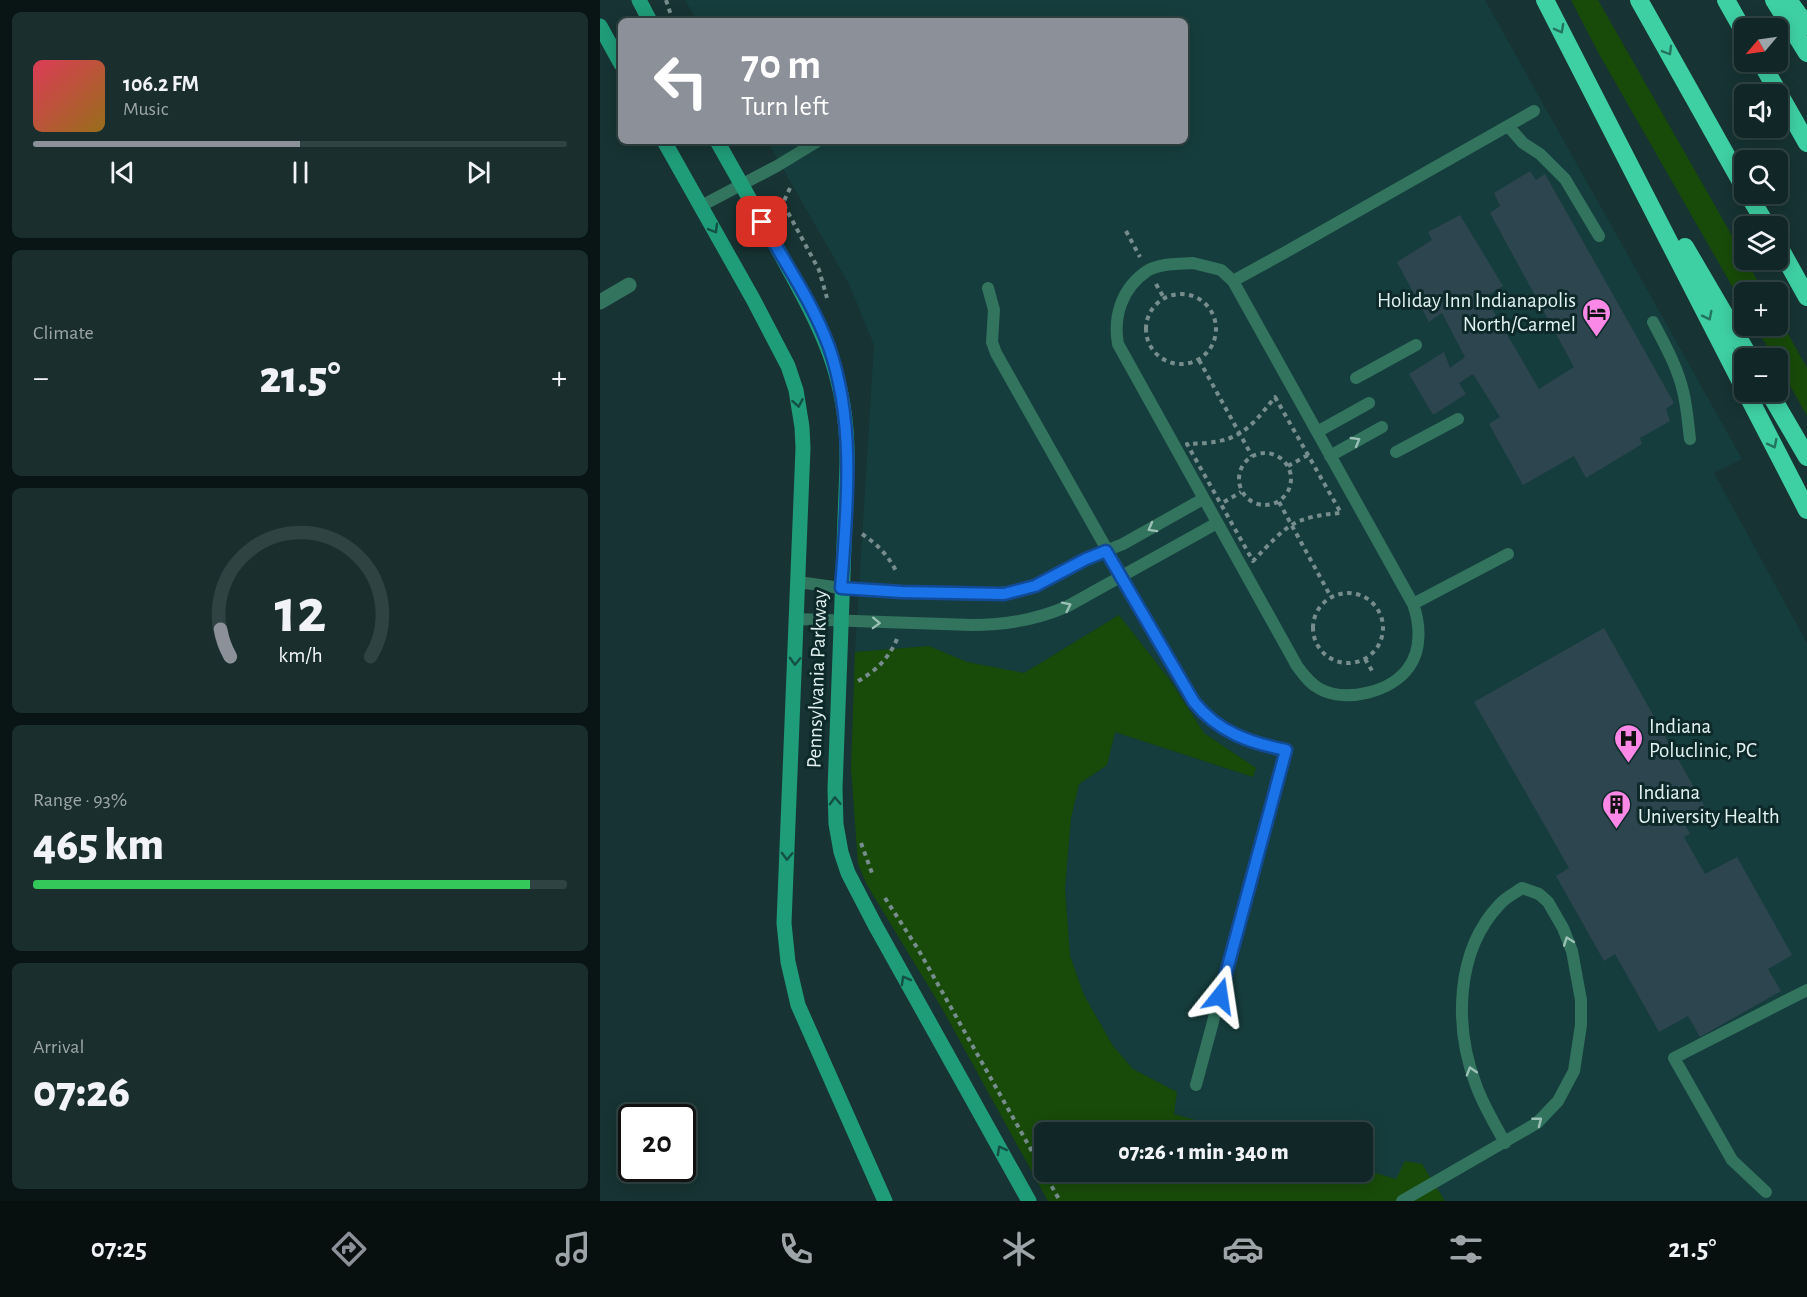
<!DOCTYPE html>
<html lang="en">
<head>
<meta charset="utf-8">
<style>
	body { margin:0; font-family:"Alegreya Sans",sans-serif; background:#1a2e2e; color:#f1f3f6; height:100vh; display:flex; flex-direction:column; font-size:22px; white-space:nowrap }
	* { box-sizing:border-box; margin:0 }
	p { font-size:20px; color:#9ca5a7 }
	.icon { flex:none; width:33px; height:33px; fill:none; stroke:currentColor; stroke-width:2; stroke-linecap:round; stroke-linejoin:round }
	.map { position:relative; flex:1; overflow:hidden }
	.panel { display:flex; flex-direction:column; gap:12px; padding:12px; background:#091515; width:600px }
	.panel>* { flex:none }
	.guide { position:absolute; left:18px; top:18px; width:570px; height:126px; border-radius:9px; box-shadow:0 3px 15px #0003,0 0 0 2px #304343; background:#8c9099; color:#fff; overflow:hidden }
	.needle { width:39px; rotate:241deg }
	.fabs { position:absolute; left:1134px; top:18px; display:grid; gap:12px }
	.fabs a { display:grid; place-items:center; width:54px; height:54px; border-radius:9px; background:#112626; box-shadow:0 3px 15px #0003,0 0 0 2px #304343; font-size:30px }
	.speed { position:absolute; left:18px; top:1104px; display:flex; gap:12px; font-size:30px; font-weight:700; text-align:center }
	.speed>* { display:grid; place-content:center; width:78px; height:78px; border-radius:50%; background:#112626; box-shadow:0 3px 15px #0003,0 0 0 2px #304343; line-height:1 }
	.speed .limit { border:3px solid #111; border-radius:9px; background:#fff; color:#111 }
	.pin { position:absolute; display:grid; place-items:center; width:51px; height:51px; color:#fff; margin:-26px; border-radius:12px; box-shadow:0 3px 9px #0006 }
	.me { position:absolute; width:66px; margin:-33px; rotate:15deg; stroke-linejoin:round; filter:drop-shadow(0 0 4px #0008) }
	.turn { display:flex; align-items:center; gap:21px; height:126px; padding:0 24px; font-size:27px }
	.turn .icon { width:78px; height:78px; stroke-width:2.5 }
	.turn b { display:block; font-size:42px; line-height:51px }
	.big { font-size:45px; font-weight:800; line-height:1.1 }
	.panel .tile { flex:1; display:flex; flex-direction:column; justify-content:center; gap:9px; min-width:0; padding:0 21px; border-radius:9px; background:#1a2e2e }
	.panel .dial { align-items:center; gap:0 }
	.dial svg { height:156px; overflow:visible; fill:none; stroke:#304343; stroke-width:7; stroke-linecap:round; text-anchor:middle }
	.dial text { fill:#f1f3f6; stroke:none }
	.song { display:flex; align-items:center; gap:18px }
	.cover { width:72px; height:72px; border-radius:9px; background:linear-gradient(135deg,hsl(350 70% 55%),hsl(40 70% 35%)) }
	.played { height:6px; border-radius:3px; background:linear-gradient(90deg,#8c9099 50%,#304343 50%) }
	.keys { display:flex; justify-content:space-around; direction:ltr }
	.heat { display:flex; justify-content:space-between; align-items:center; font-size:33px; direction:ltr }
	.charge { height:9px; border-radius:4px; background:linear-gradient(90deg,#34c759 93%,#304343 0) }
	.trip { position:absolute; left:434px; top:1122px; width:339px; height:60px; border-radius:9px; background:#112626; box-shadow:0 3px 15px #0003,0 0 0 2px #304343; font-weight:800; line-height:60px; text-align:center }
	.dock { display:flex; height:96px; justify-content:space-around; align-items:center; background:#070f0f; color:#9ca5a7 }
	.dock .icon { width:42px; height:42px }
	.dock .on { color:#8c9099 }
	.dock b { font-size:27px; color:#f1f3f6 }
	main { display:flex; flex:1; min-height:0 }
	.map>svg:first-child { display:block }
</style>
</head>
<body>
<main>
<section class="panel">
<div class="tile">
<div class="song"><i class="cover"></i><div><b>106.2 FM</b><p>Music</p></div></div>
<div class="played"></div>
<div class="keys"><svg class="icon" aria-label="previous" viewBox="0 0 24 24"><path d="M18 5L8 12l10 7zM5 5v14"/></svg><svg class="icon" aria-label="pause" viewBox="0 0 24 24"><path d="M8 5v14M16 5v14"/></svg><svg class="icon" aria-label="next" viewBox="0 0 24 24"><path d="M6 5l10 7-10 7zM19 5v14"/></svg></div>
</div>
<div class="tile"><p>Climate</p>
<div class="heat"><a>−</a><b class="big">21.5°</b><a>+</a></div>
</div>
<div class="tile dial"><svg viewBox="0 0 100 80">
<path d="M14 69A42 42 0 1 1 86 69"/>
<path d="M14 69A42 42 0 0 1 9 55" stroke="#8c9099"/>
<text x="50" y="56" font-size="32" font-weight="700">12</text>
<text x="50" y="72" font-size="11">km/h</text>
</svg></div>
<div class="tile"><p>Range · 93%</p><b class="big">465 km</b><div class="charge"></div></div>
<div class="tile"><p>Arrival</p><b class="big">07:26</b></div>
</section>
<div class="map">
<svg width="1207" height="1201" viewBox="0 0 1207 1201">
	<rect width="100%" height="100%" fill="#173333"/>
	<path fill="#163d3d" d="M85 0H885L1142 459 1114 473 1207 643V1201H845L822 1164 796 1179 762 1169V1132H636L574 1114 577 1092 533 1069 513 1046 484 995 470 956 465 888 471 818 479 784 507 765 515 732 652 777 656 768 604 733 569 679 519 615 424 673 367 662 329 646 255 652 274 345 249 284 167 141H585V21H97Z"/>
	<path fill="#184b0a" d="M971 0H998L1164 292H1144V307L999 54Z
		M1178 316 1207 368V416L1178 364V358H1174L1155 326H1178Z
		M519 615 569 679 604 733 656 768 653 777 515 732 507 765 479 784 471 818 465 888 470 956 484 995 513 1046 533 1069 577 1092 574 1114 636 1132H444V1172H762V1169L796 1179 805 1161 822 1164 845 1201H448L343 1010 267 885 258 864 251 768 255 652 329 646 367 662 424 673Z"/>
	<path fill="#2d454e" d="M930 171 936 180 945 174 1074 403 1066 409 1070 421 1040 438 1042 444 986 478 974 456 923 485 889 424 900 417 873 374 859 383 866 394 833 415 809 374 844 352 850 368 865 357 842 313 829 322 797 262 832 240 828 232 860 215 903 286 885 297 939 389 974 367 890 213 900 206 894 193Z
		M1004 628 1108 812 1085 825 1090 834 1084 837 1105 874 1137 857 1192 955 1168 969 1181 991 1100 1037 1088 1016 1059 1032 1015 954 1004 961 956 876 969 868 874 702Z"/>
	<g fill="none" stroke-linecap="round" stroke-linejoin="round">
		<path stroke="#778d8d" stroke-width="4" stroke-dasharray="4.5 4.5" stroke-linecap="butt" d="M66 0 73 21
			M151 141 163 143
			M190 188 184 201 185 207 219 270 227 298
			M526 231 540 257
			M556 284 564 298
			M546 329a35 35 0 1 1 70 0a35 35 0 1 1-70 0Z
			M599 360 652 456
			M675 397 741 513C691 517 687 526 653 561L587 444C636 443 646 434 675 397Z
			M639 479a26 26 0 1 1 52 0a26 26 0 1 1-52 0Z
			M688 466 708 455
			M624 502 641 492
			M679 502 731 597
			M262 534C277 544 289 556 297 573
			M713 628a35 35 0 1 1 70 0a35 35 0 1 1-70 0Z
			M765 659 774 674
			M258 681C276 671 289 658 297 639
			M261 843 272 873
			M285 898 318 949 460 1201"/>
		<path stroke="#32745d" stroke-width="12" d="M908 126 923 143 940 154 965 179 999 236
			M101 206 177 166 218 141
			M593 263 621 270 633 281 813 604C820 623 822 649 809 667 792 692 746 703 720 689 710 684 704 675 697 666L518 344C513 316 522 288 547 271 560 263 579 264 593 263Z
			M633 281 684 253 934 111
			M388 288 394 310 392 342 396 353 593 702C618 732 649 743 686 750L596 1085
			M1053 322C1065 345 1077 366 1083 391 1087 407 1088 423 1090 439
			M756 378 816 345
			M717 432 769 403
			M796 452 858 419
			M730 456 782 427
			M198 582 241 588 302 592 387 595 420 590 435 586 486 559 523 544 603 499
			M813 604 908 554
			M196 619 372 625C406 625 437 620 468 606L617 523
			M1166 1192 1132 1160 1074 1058 1207 990
			M802 1201 937 1123 958 1101 974 1071 981 1025V1000L972 951 963 928 948 902 939 894 922 888C915 893 906 897 900 904 855 951 854 1027 876 1085 883 1105 895 1124 905 1143"/>
		<path stroke="#32745d" stroke-width="15" d="M0 302 29 285"/>
		<path stroke="#1f9c78" stroke-width="15" d="M39 0 50 21
			M0 26 21 64
			M64 141 153 299 188 366 196 390 202 427 203 448 184 923 188 962 198 1005 285 1201
			M117 141C138 179 159 216 180 253 221 328 249 376 247 465L235 789 236 824 241 852 248 873 275 925 429 1201"/>
		<path stroke="#3ed0a3" stroke-width="18" d="M945 0 1144 388
			M1039 0 1144 187
			M1126 0 1144 32
			M1174 0 1207 53
			M1188 0 1207 26
			M1161 62 1207 143
			M1148 194 1167 226
			M1178 245 1207 297
			M1085 247 1150 358
			M1146 392 1207 510
			M1169 392 1207 457"/>
	</g>
	<defs><path id="oneway-chevron" d="M-2-3.5L2.5 0L-2 3.5" fill="none" stroke-width="1.6" stroke-linecap="round" stroke-linejoin="round" transform="scale(1.5)"/></defs>
	<g stroke="#237460">
		<use href="#oneway-chevron" transform="translate(960 29) rotate(62)"/>
		<use href="#oneway-chevron" transform="translate(1068 51) rotate(60)"/>
		<use href="#oneway-chevron" transform="translate(1108 316) rotate(63)"/>
		<use href="#oneway-chevron" transform="translate(1173 444) rotate(63)"/>
	</g>
	<g stroke="#135145">
		<use href="#oneway-chevron" transform="translate(114 229) rotate(60)"/>
		<use href="#oneway-chevron" transform="translate(198 403) rotate(80)"/>
		<use href="#oneway-chevron" transform="translate(195 661) rotate(92)"/>
		<use href="#oneway-chevron" transform="translate(235 801) rotate(-92)"/>
		<use href="#oneway-chevron" transform="translate(187 856) rotate(92)"/>
		<use href="#oneway-chevron" transform="translate(305 980) rotate(-119)"/>
		<use href="#oneway-chevron" transform="translate(401 1150) rotate(-119)"/>
	</g>
	<g stroke="#9cc0b6">
		<use href="#oneway-chevron" transform="translate(756 441) rotate(-30)"/>
		<use href="#oneway-chevron" transform="translate(552 528) rotate(151)"/>
		<use href="#oneway-chevron" transform="translate(467 606) rotate(-26)"/>
		<use href="#oneway-chevron" transform="translate(276 623) rotate(2)"/>
		<use href="#oneway-chevron" transform="translate(968 941) rotate(-110)"/>
		<use href="#oneway-chevron" transform="translate(871 1071) rotate(-107)"/>
		<use href="#oneway-chevron" transform="translate(938 1121) rotate(-38)"/>
	</g>
	<g fill="none" stroke-linecap="round" stroke-linejoin="round">
		<defs>
			<path id="route" d="M162 222C185 263 213 303 229 347 256 424 247 508 241 588L302 592 404 594 435 586 486 559 506 551 594 702C618 732 650 743 686 750L620 996"/>
		</defs>
		<use href="#route" stroke="#114b97" stroke-width="15"/>
		<use href="#route" stroke="#1a73e8" stroke-width="10"/>
	</g>
	<defs>
		<symbol id="hotel-pin" viewBox="-11 -11 22 30"><path d="M0 17L-7.5 6A9.5 9.5 0 1 1 7.5 6Z" fill="#fb87e6" stroke="#0d2929"/><path d="M-6-4.5h1.5V1H6V5H4.5V3h-9V5H-6ZM-4 0a1.8 1.8 0 1 1 3.6 0ZM.5 0V-2.5h3Q6-2.5 6 0Z" fill="#111"/></symbol>
		<symbol id="hospital-pin" viewBox="-11 -11 22 30"><path d="M0 17L-7.5 6A9.5 9.5 0 1 1 7.5 6Z" fill="#fb87e6" stroke="#0d2929"/><path d="M-5-5h3v3.5h4V-5h3V5h-3V1.5h-4V5h-3Z" fill="#111"/></symbol>
		<symbol id="building-pin" viewBox="-11 -11 22 30"><path d="M0 17L-7.5 6A9.5 9.5 0 1 1 7.5 6Z" fill="#fb87e6" stroke="#0d2929"/><path d="M-4-6H4V6H1V3H-1V6H-4ZM-2.5-4.3h1.7v1.8h-1.7ZM.8-4.3h1.7v1.8H.8ZM-2.5-1h1.7V.8h-1.7ZM.8-1h1.7V.8H.8Z" fill="#111"/></symbol>
	</defs>
	<g fill-rule="evenodd">
		<use href="#hotel-pin" x="980" y="296" width="33" height="45"/>
		<use href="#hospital-pin" x="1012" y="722" width="33" height="45"/>
		<use href="#building-pin" x="1000" y="788" width="33" height="45"/>
	</g>
	<g text-anchor="middle" dominant-baseline="central" stroke-width="6" stroke-linejoin="round" paint-order="stroke">
		<g font-size="21" fill="#e2f2f1" stroke="#0d2929" text-anchor="start">
			<text x="976" y="300" text-anchor="end">Holiday Inn Indianapolis<tspan x="976" dy="24">North/Carmel</tspan></text>
			<text x="1049" y="726">Indiana<tspan x="1049" dy="24">Poluclinic, PC</tspan></text>
			<text x="1038" y="792">Indiana<tspan x="1038" dy="24">University Health</tspan></text>
		</g>
		<g font-size="21" fill="#e2f2f1" stroke="#0d2929">
			<text transform="translate(217 679) rotate(-88)">Pennsylvania Parkway</text>
		</g>
	</g>
</svg>
<div class="fabs">
<a><svg class="needle" viewBox="-14 -14 28 28"><path d="M0-13l5 13h-10z" fill="#e53935"/><path d="M0 13l5-13h-10z" fill="#9ca5a7"/></svg></a>
<a><svg class="icon" aria-label="sound" viewBox="0 0 24 24"><path d="M4 9h4l5-4v14l-5-4H4zM17 9q2 3 0 6"/></svg></a>
<a><svg class="icon" aria-label="search" viewBox="0 0 24 24"><circle cx="10" cy="10" r="6"/><path d="M15 15l6 6"/></svg></a>
<a><svg class="icon" aria-label="layers" viewBox="0 0 24 24"><path d="M12 4l9 5-9 5-9-5zM3 14l9 5 9-5"/></svg></a>
<a>+</a>
<a>−</a>
</div>
<div class="speed"><div class="limit">20</div></div>
<div class="pin" style="left:162px;top:222px;background:#d93025"><svg class="icon" aria-label="arrive" viewBox="0 0 24 24"><path d="M6 21V4h12l-3 4 3 4H6"/></svg></div>
<svg class="me" style="left:620px;top:996px" viewBox="-20 -20 40 40"><path d="M0-17L14 15 0 8-14 15z" fill="#1a73e8" stroke="#fff" stroke-width="4"/></svg>
<div class="trip">07:26 · 1 min · 340 m</div>
<div class="guide">
<div class="turn"><svg class="icon" aria-label="left" viewBox="0 0 24 24"><path d="M17 20v-9H6M10 6l-5 5 5 5"/></svg><div><b>70 m</b>Turn left</div></div>
</div>
</div>
</main>
<nav class="dock">
<b>07:25</b>
<svg class="icon on" aria-label="directions" viewBox="0 0 24 24"><path d="M12 3l9 9-9 9-9-9zM9 14v-3h6M13 9l2 2-2 2"/></svg>
<svg class="icon" aria-label="music" viewBox="0 0 24 24"><path d="M9 18V5l10-2v13"/><circle cx="6" cy="18" r="3"/><circle cx="16" cy="16" r="3"/></svg>
<svg class="icon" aria-label="phone" viewBox="0 0 24 24"><path d="M5 4h4l2 5-3 2q2 4 5 5l2-3 5 2v4C11 20 4 13 5 4z"/></svg>
<svg class="icon" aria-label="climate" viewBox="0 0 24 24"><path d="M12 3v18M4 7l16 10M4 17L20 7"/></svg>
<svg class="icon" aria-label="car" viewBox="0 0 24 24"><path d="M5 17H2v-5l4-1 3-4h7l3 4 3 1v5h-3M9 17h6M6 11h13"/><circle cx="7" cy="17" r="2"/><circle cx="17" cy="17" r="2"/></svg>
<svg class="icon" aria-label="filters" viewBox="0 0 24 24"><path d="M4 7h16M4 17h16"/><circle cx="9" cy="7" r="2"/><circle cx="15" cy="17" r="2"/></svg>
<b>21.5°</b>
</nav>
</body>
</html>
